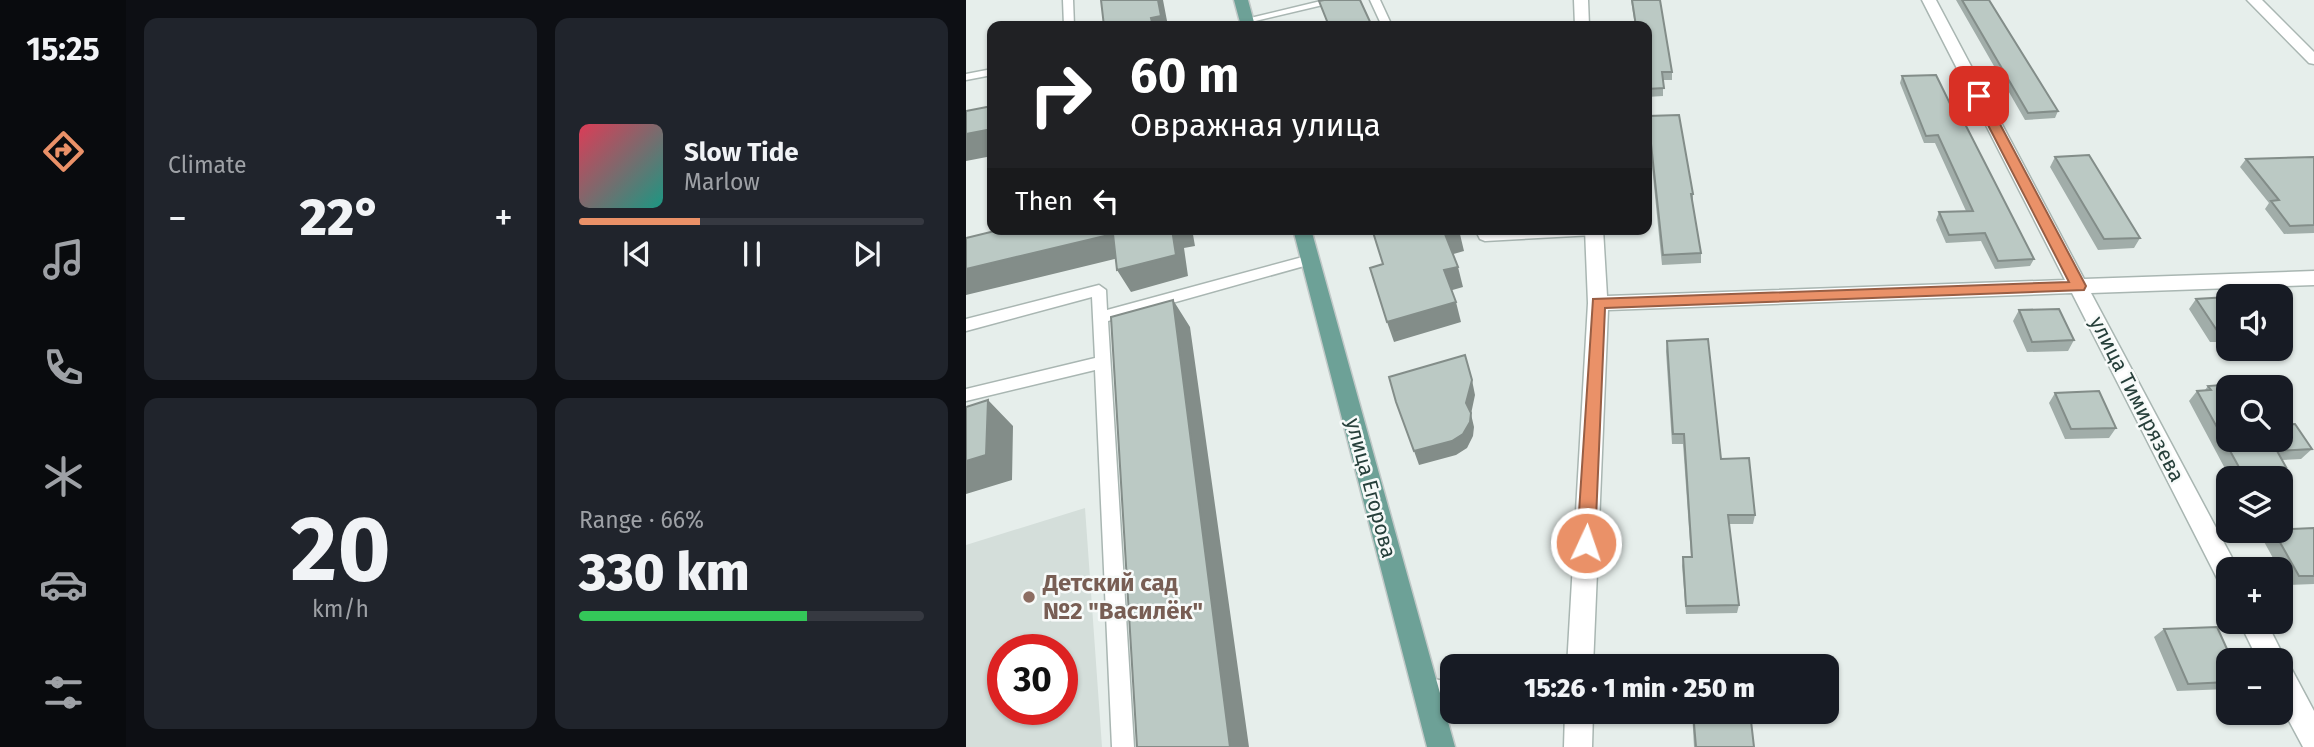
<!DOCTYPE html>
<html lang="en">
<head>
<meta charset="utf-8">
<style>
	body { margin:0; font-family:"Fira Sans",sans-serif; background:#20242c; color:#f1f3f6; height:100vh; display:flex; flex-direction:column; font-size:26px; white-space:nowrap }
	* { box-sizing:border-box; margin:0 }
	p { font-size:23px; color:#9ea1a6 }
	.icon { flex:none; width:38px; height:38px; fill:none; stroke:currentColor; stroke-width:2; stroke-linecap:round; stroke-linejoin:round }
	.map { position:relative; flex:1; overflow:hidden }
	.drawer { display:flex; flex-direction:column; gap:18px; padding:18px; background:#0d0f14; width:840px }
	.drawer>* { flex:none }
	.top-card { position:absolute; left:21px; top:21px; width:665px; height:214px; border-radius:14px; box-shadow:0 2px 5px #0004; background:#202124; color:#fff; overflow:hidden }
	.fabs { position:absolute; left:1250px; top:284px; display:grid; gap:14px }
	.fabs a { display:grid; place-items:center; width:77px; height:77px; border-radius:14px; background:#171b24; box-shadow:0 2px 5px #0004; font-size:35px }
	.speed { position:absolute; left:21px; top:634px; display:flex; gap:14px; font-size:35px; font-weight:700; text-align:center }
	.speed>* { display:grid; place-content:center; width:91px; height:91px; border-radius:50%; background:#171b24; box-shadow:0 2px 5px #0004; line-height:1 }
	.speed .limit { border:10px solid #d22; background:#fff; color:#111 }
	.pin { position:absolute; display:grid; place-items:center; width:60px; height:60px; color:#fff; margin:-30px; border-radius:14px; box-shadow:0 4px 10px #0006 }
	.me { position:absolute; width:77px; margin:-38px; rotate:3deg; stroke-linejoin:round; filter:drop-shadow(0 0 5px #0008) }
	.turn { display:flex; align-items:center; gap:24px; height:147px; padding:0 28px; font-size:32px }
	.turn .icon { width:91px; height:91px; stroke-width:2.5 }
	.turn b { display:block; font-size:49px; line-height:60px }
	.then { display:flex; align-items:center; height:66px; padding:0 28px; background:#0003; gap:14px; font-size:26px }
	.big { font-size:52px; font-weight:800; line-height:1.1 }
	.drawer .tile { flex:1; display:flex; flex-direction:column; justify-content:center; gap:10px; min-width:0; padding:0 24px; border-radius:14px; background:#20242c }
	.drawer .dial { align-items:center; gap:0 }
	.dial b { font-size:91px; line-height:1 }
	.song { display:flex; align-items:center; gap:21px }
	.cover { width:84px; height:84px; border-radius:10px; background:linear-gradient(135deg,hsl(350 70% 55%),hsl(170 70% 35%)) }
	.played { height:7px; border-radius:4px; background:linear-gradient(90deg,#ea9168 35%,#363941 35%) }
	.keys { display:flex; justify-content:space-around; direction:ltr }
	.heat { display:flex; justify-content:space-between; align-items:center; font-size:38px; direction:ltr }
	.charge { height:10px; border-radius:5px; background:linear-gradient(90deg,#34c759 66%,#363941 0) }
	.drawer .tiles { flex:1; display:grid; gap:18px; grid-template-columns:repeat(2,1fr) }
	.trip { position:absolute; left:474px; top:654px; width:399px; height:70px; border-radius:14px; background:#171b24; box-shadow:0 2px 5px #0004; font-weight:800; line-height:70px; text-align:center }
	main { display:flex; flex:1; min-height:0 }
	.menu { display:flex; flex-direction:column; width:126px; justify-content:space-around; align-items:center; background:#090b0e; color:#9ea1a6 }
	.menu .icon { width:49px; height:49px }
	.menu .selected { color:#ea9168 }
	.menu b { font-size:32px; color:#f1f3f6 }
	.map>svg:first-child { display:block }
</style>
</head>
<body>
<main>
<nav class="menu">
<b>15:25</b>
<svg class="icon selected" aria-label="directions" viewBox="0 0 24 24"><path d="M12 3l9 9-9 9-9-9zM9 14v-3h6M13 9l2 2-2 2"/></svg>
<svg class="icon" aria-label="music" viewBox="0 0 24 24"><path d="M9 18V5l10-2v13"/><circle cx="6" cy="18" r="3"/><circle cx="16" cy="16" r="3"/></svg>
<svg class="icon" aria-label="phone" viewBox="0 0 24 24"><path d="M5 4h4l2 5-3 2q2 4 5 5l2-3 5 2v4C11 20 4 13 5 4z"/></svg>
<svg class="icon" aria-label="climate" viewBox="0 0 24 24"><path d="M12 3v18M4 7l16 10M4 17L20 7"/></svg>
<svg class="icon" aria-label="car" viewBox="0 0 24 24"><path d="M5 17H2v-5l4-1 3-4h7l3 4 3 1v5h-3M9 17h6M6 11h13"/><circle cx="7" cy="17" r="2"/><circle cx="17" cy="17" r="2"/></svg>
<svg class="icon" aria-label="filters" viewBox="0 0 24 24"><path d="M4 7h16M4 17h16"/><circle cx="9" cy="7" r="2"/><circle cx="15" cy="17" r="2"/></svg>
</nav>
<section class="drawer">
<div class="tiles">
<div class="tile"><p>Climate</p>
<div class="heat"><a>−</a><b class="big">22°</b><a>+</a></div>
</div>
<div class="tile">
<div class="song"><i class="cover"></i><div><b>Slow Tide</b><p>Marlow</p></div></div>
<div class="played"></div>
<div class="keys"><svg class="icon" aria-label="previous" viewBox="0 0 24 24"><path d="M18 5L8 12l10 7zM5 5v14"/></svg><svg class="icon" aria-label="pause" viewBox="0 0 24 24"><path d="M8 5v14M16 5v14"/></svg><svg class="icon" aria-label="next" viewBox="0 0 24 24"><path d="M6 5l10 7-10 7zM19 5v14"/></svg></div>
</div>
<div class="tile dial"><b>20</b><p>km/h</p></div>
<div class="tile"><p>Range · 66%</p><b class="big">330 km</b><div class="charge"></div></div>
</div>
</section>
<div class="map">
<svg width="1348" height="747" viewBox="0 0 1348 747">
	<rect width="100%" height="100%" fill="#e6eeeb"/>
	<path fill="#d4deda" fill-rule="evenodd" d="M119 508 136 747H0V545ZM37 649H96V709H37Z"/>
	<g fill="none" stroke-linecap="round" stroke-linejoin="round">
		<defs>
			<path id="lane" d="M97 0H107L108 26H98Z
				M359 0H378L281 23 276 20Z
				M404 0H414L426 26H416Z
				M26 69V75L0 80V74Z
				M509 229 524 231 635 230 628 235 519 241 514 239Z
				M344 255 351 260 349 263 142 321 168 747H146L129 370 0 401V389L129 358 126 297 0 331V319L133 285 140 290 141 310Z"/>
			<path id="street" d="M608 0H622L623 26H609Z
				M956 0H970L1118 279 1348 271V285L1125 293 1272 569H1262V585L1253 582 1106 293 642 310 627 667H601L622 303 619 229H637L641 296 1099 280Z
				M1281 0H1296L1348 52V64L1343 63Z
				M1273 621H1300L1315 651 1318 663 1324 666 1348 711V747H1337L1314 704V660H1292Z
				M461 678 486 682V708L451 702 447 692 451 682Z
				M599 712H627L626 747H598Z"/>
			<path id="primary" d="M268 0H282L289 26H275Z
				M327 229H345L489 747H461Z"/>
		</defs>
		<use href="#lane" stroke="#a9b6b2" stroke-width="3"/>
		<use href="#street" stroke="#a9b6b2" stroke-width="3"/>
		<use href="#primary" stroke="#c2c9c8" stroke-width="3"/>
		<use href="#lane" fill="#fff" fill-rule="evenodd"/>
		<use href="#street" fill="#fff" fill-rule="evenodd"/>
		<use href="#primary" fill="#6da197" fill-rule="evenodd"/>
	</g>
	<path fill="#a1ada9" d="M665 0H694L706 72V80H697V96L681 97V26H669Z
		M990 0H1023L1092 111 1089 118 1059 120Z
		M936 76 992 120 1068 259 1064 266 1029 269 1015 241 980 243 970 220 973 212 1000 211 969 143H958L934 83Z
		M682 116 727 194V204L735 253V263L696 265 682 127Z
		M1089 157 1174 238 1168 248 1132 250 1084 167Z
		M1348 157V233L1318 234 1299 209 1303 203 1274 167 1280 159Z
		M1262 297V347L1258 342H1244L1223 309 1230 299Z
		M1053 310 1108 340 1102 351 1061 352 1047 321Z
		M701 341 755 459 789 515 787 524H763L773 605 771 613 720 614 716 566 717 557H725L717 444H706L700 351Z
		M1282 383 1262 439 1346 449 1335 459 1316 460 1320 467 1310 476 1264 478 1223 401 1231 391 1239 390 1242 386Z
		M1089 393 1150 428 1143 438 1099 439 1083 403Z
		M1348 528V584L1322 585 1314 571V569H1313L1296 538 1306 530Z
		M1198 629 1262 660V689L1211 691 1188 637Z
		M726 712H784L788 747H728Z"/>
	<path fill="#838d89" d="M192 0H197L202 26H187L185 18Z
		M26 129V156L0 161V134Z
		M206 229H226L229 246 218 248 222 276 165 292 151 270Z
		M493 230 498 251 484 255 479 234Z
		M147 234 161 256 0 295V269Z
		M492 267 497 287 483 291 478 270Z
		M207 300 224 327 283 747H264Z
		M490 302 495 322 428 342 421 322Z
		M506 380 509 395 505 414 508 427 507 436 501 448 490 455 453 465 448 451 500 403Z
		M22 400 47 426 46 480 0 494V461Z"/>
	<path fill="#bbc9c4" stroke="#838d89" stroke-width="2" d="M135 0H192L195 16 185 18 187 26H138Z
		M358 0H394L406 26H363L353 1Z
		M666 0H694L706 72H696L698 88 681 89V26H670Z
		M996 0H1023L1092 111 1062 113Z
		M970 75 992 120H997L1068 259 1032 261 1019 233 983 235 973 212 1007 211 972 135 960 136 936 76Z
		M26 106V129L0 134V111Z
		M713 115 727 194H725L735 253 697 255 682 116Z
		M1123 155 1174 238 1138 239 1089 157Z
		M1348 157V225L1324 226 1305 201 1313 200 1280 159Z
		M37 229H206L210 255 151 270 147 234 0 269V238Z
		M406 229H493L479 234 492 267 478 270 490 302 421 322 404 268 417 264Z
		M1262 297V332H1252L1230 299Z
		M207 300 264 747H171L145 317Z
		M1093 309 1108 340 1066 342 1053 310Z
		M742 339 755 459 783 458 789 515H762L773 605 720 606 717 557H726L718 434H707L701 341Z
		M499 355 506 380 500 403 505 413 504 422 497 434 486 441 448 451 430 402 423 377Z
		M1282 383 1285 387H1262V439H1314V425L1329 424 1346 449 1311 451 1320 467 1274 469 1231 391 1245 390 1242 386Z
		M1133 391 1150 428 1105 429 1089 393Z
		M22 400 20 455 0 461V407Z
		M1348 528V576H1333L1307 530Z
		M1251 627 1266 660H1262V682L1222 684 1198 629Z
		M727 712H784L788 747H730Z"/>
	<path fill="#ea9168" stroke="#985e44" stroke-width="2" d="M1013 92 1019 96 1120 286 1118 290 639 308 629 543 626 549 620 552 613 549 611 543 627 299 1103 282 1007 96Z"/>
	<circle fill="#8d6e63" stroke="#f7faf9" stroke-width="2.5" cx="63" cy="597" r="7"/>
	<g text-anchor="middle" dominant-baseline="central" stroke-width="5" stroke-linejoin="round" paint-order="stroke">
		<g font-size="21" fill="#263f3a" stroke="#f7faf9">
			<text transform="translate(1171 399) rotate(63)">улица Тимирязева</text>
			<text transform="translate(405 488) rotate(75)">улица Егорова</text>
		</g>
		<g font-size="24" font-weight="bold" fill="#785e54" stroke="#f7faf9" text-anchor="start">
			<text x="77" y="583">Детский сад<tspan x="77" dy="28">№2 "Василёк"</tspan></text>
		</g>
	</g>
</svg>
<div class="fabs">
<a><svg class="icon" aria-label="sound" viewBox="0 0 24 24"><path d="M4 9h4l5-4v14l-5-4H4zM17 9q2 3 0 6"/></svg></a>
<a><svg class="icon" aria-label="search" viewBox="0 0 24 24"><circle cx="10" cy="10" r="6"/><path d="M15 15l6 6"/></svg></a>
<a><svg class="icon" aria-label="layers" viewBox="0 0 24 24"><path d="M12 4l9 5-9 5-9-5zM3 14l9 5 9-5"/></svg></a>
<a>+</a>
<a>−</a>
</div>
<div class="speed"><div class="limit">30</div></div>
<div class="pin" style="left:1013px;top:96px;background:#d93025"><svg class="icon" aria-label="arrive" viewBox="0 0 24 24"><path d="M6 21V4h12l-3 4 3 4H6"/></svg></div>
<svg class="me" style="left:620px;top:543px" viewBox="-20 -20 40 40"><circle r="17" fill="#ea9168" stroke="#fff" stroke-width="3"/><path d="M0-11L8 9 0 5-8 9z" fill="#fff"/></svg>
<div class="trip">15:26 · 1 min · 250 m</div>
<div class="top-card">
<div class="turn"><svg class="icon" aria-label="right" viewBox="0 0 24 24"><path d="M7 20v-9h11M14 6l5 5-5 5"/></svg><div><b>60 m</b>Овражная улица</div></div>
<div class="then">Then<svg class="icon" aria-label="left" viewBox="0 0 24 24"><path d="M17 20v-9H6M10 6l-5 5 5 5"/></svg></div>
</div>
</div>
</main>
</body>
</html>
